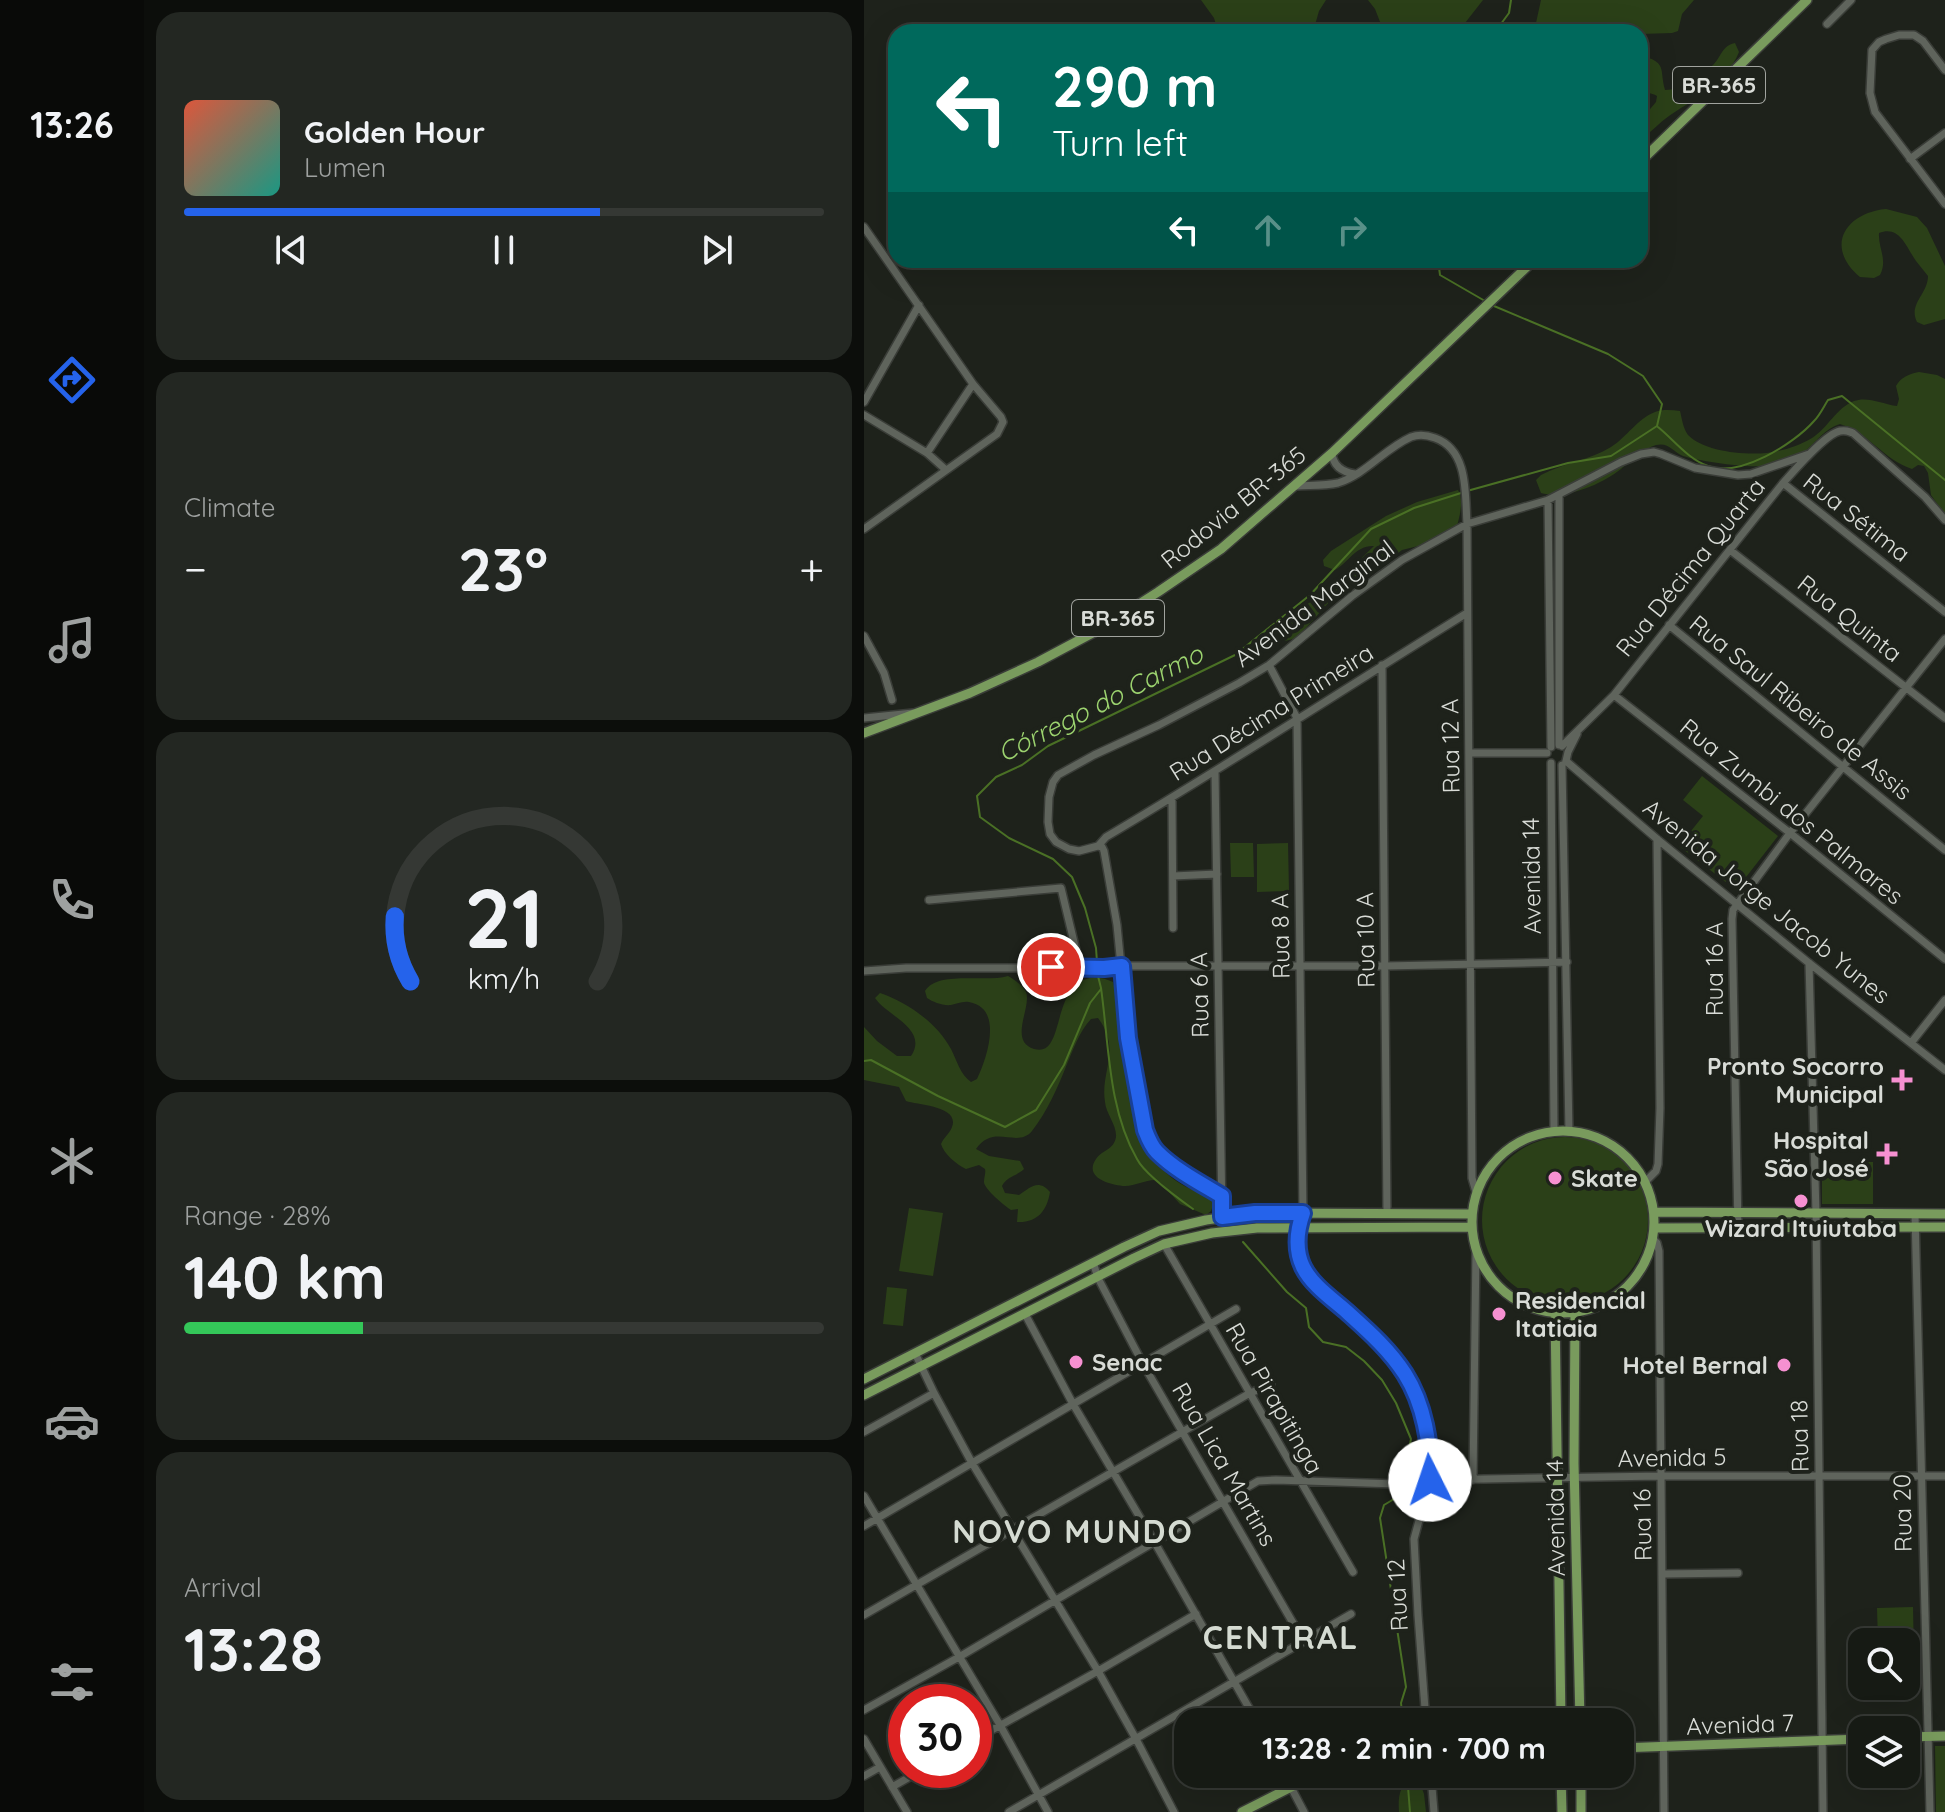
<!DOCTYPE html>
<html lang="en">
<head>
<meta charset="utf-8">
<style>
	body { margin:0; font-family:Quicksand,sans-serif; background:#232722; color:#f1f3f6; height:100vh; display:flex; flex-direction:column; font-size:30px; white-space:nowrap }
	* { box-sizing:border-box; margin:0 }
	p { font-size:26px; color:#9ea1a0 }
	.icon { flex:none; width:44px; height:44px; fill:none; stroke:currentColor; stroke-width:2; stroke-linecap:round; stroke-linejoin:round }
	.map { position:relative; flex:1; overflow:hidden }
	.sheet { display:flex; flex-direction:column; gap:12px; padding:12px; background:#0c0e0b; width:720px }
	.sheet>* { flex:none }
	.hud { position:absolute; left:24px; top:24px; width:760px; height:244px; border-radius:24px; box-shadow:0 8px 32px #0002,0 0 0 2px #353834; background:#00695c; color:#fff; overflow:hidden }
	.fabs { position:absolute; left:984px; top:1628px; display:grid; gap:16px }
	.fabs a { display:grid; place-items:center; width:72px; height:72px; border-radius:16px; background:#161a14; box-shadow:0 8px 32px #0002,0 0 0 2px #353834; font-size:40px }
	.speed { position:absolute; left:24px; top:1684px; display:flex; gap:16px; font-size:40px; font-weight:700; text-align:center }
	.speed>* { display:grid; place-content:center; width:104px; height:104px; border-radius:50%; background:#161a14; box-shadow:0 8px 32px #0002,0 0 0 2px #353834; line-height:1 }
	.speed .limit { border:12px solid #d22; background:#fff; color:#111 }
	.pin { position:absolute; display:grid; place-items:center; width:68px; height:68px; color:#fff; margin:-34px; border:4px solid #fff; border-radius:50%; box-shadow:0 2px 8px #0007 }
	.me { position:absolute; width:88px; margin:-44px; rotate:356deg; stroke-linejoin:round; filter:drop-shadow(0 0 6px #0008) }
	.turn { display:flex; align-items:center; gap:28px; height:168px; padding:0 32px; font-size:36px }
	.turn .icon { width:104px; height:104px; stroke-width:2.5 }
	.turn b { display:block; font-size:56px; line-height:68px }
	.lanes { display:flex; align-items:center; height:76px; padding:0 32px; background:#0003; justify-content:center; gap:40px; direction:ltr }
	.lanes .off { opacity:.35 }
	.big { font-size:60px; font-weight:700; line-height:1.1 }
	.sheet .card { flex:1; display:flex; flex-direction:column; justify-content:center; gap:12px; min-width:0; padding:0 28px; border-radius:24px; background:#232722 }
	.sheet .dial { align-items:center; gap:0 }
	.dial svg { height:208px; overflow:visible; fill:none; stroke:#353834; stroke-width:7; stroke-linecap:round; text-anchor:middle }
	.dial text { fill:#f1f3f6; stroke:none }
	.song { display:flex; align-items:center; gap:24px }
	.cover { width:96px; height:96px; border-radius:12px; background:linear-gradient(135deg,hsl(10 70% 55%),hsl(170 70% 35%)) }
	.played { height:8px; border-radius:4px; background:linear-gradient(90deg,#2563eb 65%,#353834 65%) }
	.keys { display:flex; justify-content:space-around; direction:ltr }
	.heat { display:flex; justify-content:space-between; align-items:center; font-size:44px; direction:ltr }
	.charge { height:12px; border-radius:6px; background:linear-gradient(90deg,#34c759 28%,#353834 0) }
	.trip { position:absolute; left:310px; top:1708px; width:460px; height:80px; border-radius:24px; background:#161a14; box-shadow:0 8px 32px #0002,0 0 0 2px #353834; font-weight:700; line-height:80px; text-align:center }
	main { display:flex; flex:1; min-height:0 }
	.menu { display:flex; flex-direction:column; width:144px; justify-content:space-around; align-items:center; background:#090a08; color:#9ea1a0 }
	.menu .icon { width:56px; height:56px }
	.menu .selected { color:#2563eb }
	.menu b { font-size:36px; color:#f1f3f6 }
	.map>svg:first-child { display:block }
</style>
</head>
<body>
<main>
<nav class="menu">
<b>13:26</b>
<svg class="icon selected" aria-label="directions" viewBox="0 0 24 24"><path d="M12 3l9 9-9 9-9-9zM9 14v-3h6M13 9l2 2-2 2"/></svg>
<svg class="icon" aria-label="music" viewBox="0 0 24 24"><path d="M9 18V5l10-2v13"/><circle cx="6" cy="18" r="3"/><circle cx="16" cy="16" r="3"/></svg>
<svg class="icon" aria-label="phone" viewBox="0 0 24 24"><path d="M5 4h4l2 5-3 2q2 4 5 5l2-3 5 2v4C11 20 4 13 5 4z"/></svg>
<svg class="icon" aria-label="climate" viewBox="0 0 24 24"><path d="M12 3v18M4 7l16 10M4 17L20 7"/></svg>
<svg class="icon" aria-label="car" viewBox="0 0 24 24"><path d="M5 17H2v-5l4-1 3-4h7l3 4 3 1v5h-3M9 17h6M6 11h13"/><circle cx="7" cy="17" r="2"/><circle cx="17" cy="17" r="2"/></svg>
<svg class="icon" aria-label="filters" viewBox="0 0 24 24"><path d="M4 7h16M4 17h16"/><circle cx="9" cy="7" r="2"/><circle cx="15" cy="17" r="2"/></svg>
</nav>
<section class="sheet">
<div class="card">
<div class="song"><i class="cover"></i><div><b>Golden Hour</b><p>Lumen</p></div></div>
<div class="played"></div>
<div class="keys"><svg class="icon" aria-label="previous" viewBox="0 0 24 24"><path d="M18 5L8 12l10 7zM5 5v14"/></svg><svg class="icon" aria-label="pause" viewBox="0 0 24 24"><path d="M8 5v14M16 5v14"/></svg><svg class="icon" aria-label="next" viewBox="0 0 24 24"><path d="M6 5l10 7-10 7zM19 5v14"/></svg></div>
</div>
<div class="card"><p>Climate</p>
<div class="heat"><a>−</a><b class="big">23°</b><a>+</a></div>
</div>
<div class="card dial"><svg viewBox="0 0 100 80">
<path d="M14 69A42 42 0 1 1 86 69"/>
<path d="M14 69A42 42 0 0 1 8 44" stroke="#2563eb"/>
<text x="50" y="56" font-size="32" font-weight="700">21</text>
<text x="50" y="72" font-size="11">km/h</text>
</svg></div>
<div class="card"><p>Range · 28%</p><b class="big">140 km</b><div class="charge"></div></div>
<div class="card"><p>Arrival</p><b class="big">13:28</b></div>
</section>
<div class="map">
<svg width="1081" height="1812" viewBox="0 0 1081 1812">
	<rect width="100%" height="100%" fill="#1e221b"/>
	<path fill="#2b4018" d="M337 0H462L455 11 449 32H417L414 26H404L398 32H385L390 26 384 22 371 24 363 32 354 31 350 18Z
		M504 0H619L594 32H520L511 9Z
		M677 0H830L818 14 814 31 808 33 776 34V32H670Z
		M871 43 875 52C861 86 828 99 801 119 792 126 787 133 776 138V121L792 102 793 96C788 93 781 91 776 96V55C804 63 795 68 801 90L814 89 817 84 816 71C826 70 833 73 843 69 857 63 855 46 871 43Z
		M1022 209 1053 217 1063 228 1081 266V319L1060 325 1053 322C1044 304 1064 294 1064 276 1060 271 1056 266 1052 261 1042 247 1036 225 1015 233 1014 248 1024 260 1016 275L1010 278 996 277C960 247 981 213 1022 209Z
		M1055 372 1073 375 1081 379V515L1067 495 1064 473 1060 466 1054 465 1048 469C1020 460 1005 433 976 424 957 430 949 448 933 457 923 463 910 465 898 466 881 468 835 461 819 456 809 452 805 442 792 445 779 449 768 460 757 469 738 484 702 500 677 493L672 480 677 475C699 463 726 460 747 447 763 437 773 419 791 412 799 409 808 410 816 411 818 419 819 428 824 435 841 453 891 457 914 451 925 449 938 444 948 438 964 428 972 408 990 401 1003 396 1019 404 1033 406L1035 399 1032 386C1037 377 1045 374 1055 372Z
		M594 490C600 500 596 515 593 526L570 542 538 550 509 572 498 575 466 601 433 638 421 641 417 637 416 626 432 610 471 589 486 569 510 546C492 545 485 562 471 570L460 566 459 560 467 551 522 516 553 502Z
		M838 776 914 836 872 890 815 846 839 816 819 800Z
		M366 843H389L390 877H367Z
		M424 843 425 891 393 892V844Z
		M144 976C150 979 159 986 162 992 168 1007 144 1041 170 1049 202 1058 186 986 226 978 235 977 241 978 249 982 268 1047 252 1143 317 1184 327 1190 341 1194 352 1198L347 1211 342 1215 316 1204 297 1183 291 1180C281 1180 271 1186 261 1186 247 1185 219 1178 232 1159 238 1150 250 1150 252 1137 253 1125 242 1114 241 1102 236 1071 258 1050 234 1018L227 1019C215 1032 210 1048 203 1064 194 1087 183 1112 168 1131 153 1149 130 1123 112 1149L125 1156 156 1161 160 1169C153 1176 143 1176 138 1186L141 1193 155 1195C166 1188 174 1178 186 1192 183 1211 173 1223 153 1222L154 1209 147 1210C141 1206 120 1189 120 1182 120 1177 122 1173 121 1169L115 1165 102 1169C92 1164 80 1154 77 1144 80 1137 86 1133 88 1127 96 1106 54 1105 42 1101L35 1087 0 1080V1027L13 1041 33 1056H47C65 1029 23 1016 11 998L16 993C43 1002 73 1023 87 1049 93 1061 96 1074 107 1082L113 1079C123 1058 140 1008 105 1002 98 1001 93 1004 87 1005 79 1006 69 1002 63 998L61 991C74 970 122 983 144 976Z
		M618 1220a83 83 0 1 1 166 0a83 83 0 1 1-166 0Z
		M958 1162H1009V1204H958Z
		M45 1208 79 1213 69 1276 35 1271Z
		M23 1287 43 1289 39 1326 19 1324Z
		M1049 1607 1050 1658H1042V1642H1014L1013 1608Z
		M1071 1746H1081V1812H1072Z
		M548 1777 555 1780 560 1794 562 1812H535C534 1797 535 1786 548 1777Z"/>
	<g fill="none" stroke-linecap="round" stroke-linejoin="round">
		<path stroke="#4a7025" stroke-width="2" d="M631 32 645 13 647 0
			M574 260 576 275 621 301
			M630 306 744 354 779 376 798 404 793 426
			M794 427C810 440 824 459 844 466 875 478 930 444 950 421 956 415 960 406 964 400L978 396 1081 480
			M603 491 704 463 747 456 793 426
			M0 1061 7 1060 74 1096 141 1127 172 1110 200 1065 226 1003 237 989
			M329 1209C315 1199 280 1173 273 1159 244 1109 245 1044 237 988L234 976 232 948 221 908 208 877 189 859 145 838 116 817 113 796 132 777 158 765 184 746 371 655 446 595 507 529 550 508 597 493
			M379 1242 423 1292 442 1308 445 1327 459 1342 482 1347 500 1361 518 1380 532 1403 547 1439 539 1476
			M530 1499 520 1505 516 1518 542 1687 537 1703 539 1722
			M543 1774 546 1812"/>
		<defs>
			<path id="minor" d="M963 24 987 0
				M1081 70 1059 41 1050 35H1035L1022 39 1015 42 1008 50 1006 93 1011 112 1081 204
				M1046 159 1081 133
				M0 227 109 384 137 417 139 422 133 434 0 529
				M0 402 55 305
				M0 415 63 453 82 470
				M63 453 109 384
				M468 453C469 466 478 472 491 474
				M919 483 1081 612
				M431 486C445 485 460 486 474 483 502 474 520 449 547 437 555 434 563 435 571 438 605 450 601 495 603 524L608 1178 612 1192
				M695 495V745
				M684 500 687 747
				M866 550 1081 718
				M805 625 1081 850
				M0 636 20 673 28 700
				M405 665 433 718 439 1213C431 1237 433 1258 447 1279L521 1348 539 1371 555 1402 562 1430 566 1469V1480L550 1539 554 1615 562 1722
				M518 665 523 1214
				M750 695 926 833 1081 959
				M0 718 49 713
				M698 746 750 695 919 483C930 471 961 434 976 431 983 430 983 431 989 433L1061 497 1081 520
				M606 753H683
				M702 761 793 839 945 963 1081 1070
				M702 761 704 752 713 734
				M687 763 690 1132
				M698 765 705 1132
				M351 772 358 1217
				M308 798 309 928
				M234 846 242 837C364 765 483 687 603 613
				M309 876 353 874
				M65 900 197 888 216 967
				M945 963 952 1213 959 1812
				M0 971 42 968H240L258 966H521L703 962
				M1047 1043 1081 1000
				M781 1182 792 1171 794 1164 796 1108 793 839
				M358 1196C329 1179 294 1162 281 1130L264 1038 253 925 240 851 238 847 234 846 215 851 205 849 192 842 186 834 184 822 185 797 189 782 194 775 230 755 295 725 375 683 405 665 488 596 538 560 603 524 684 500 757 462 777 454 790 452 797 454 831 468 874 475 887 474 945 454
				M1051 1214 1066 1812
				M874 1228 868 919 869 910 926 833 1081 639
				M789 1239 793 1243 795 1251 800 1812
				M300 1244 489 1572
				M229 1262 234 1278 279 1364 440 1642
				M161 1314 209 1404 291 1543 393 1722
				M51 1353 70 1393 108 1463 234 1671 272 1739 310 1812
				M0 1432 70 1393
				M609 1480 612 1249
				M0 1496 136 1725 184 1812
				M0 1526 372 1309
				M798 1574 874 1573
				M0 1615 386 1393 407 1385
				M0 1710 95 1657 394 1481 412 1480 533 1484 566 1480 797 1476H1081
				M0 1739 43 1812
				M110 1740 234 1671 332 1614
				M420 1774 440 1812
				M567 1774 570 1812
				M0 1776 16 1767
				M28 1787 58 1770
				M145 1812 487 1614"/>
			<path id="major" d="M776 162 943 0
				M0 733 106 693 174 662 236 629 294 592 357 549 468 453 670 260
				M608 1222a91 91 0 1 1 182 0a91 91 0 1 1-182 0Z
				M790 1212 1081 1214
				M791 1228 1081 1227
				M691 1313 697 1722
				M711 1313 710 1463 716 1722
				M0 1379 260 1247 295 1231 342 1220 391 1213 608 1214
				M0 1395 270 1258 300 1244 348 1233 393 1228 608 1227
				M1042 1737 1081 1736
				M756 1748 998 1739
				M697 1774 698 1812
				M717 1774V1812
				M378 1812 453 1774"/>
		</defs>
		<use href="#minor" stroke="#3a3d38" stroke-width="10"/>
		<use href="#major" stroke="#3a3d38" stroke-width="12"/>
		<use href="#minor" stroke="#5f645c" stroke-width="7"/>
		<use href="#major" stroke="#799b5d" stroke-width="9"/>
	</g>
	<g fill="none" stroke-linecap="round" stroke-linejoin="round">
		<defs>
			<path id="route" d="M187 967 240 968 258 966 264 1038 281 1130C284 1138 287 1146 293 1152 311 1170 336 1183 358 1196V1217L391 1213H439C433 1230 431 1250 439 1267 448 1285 467 1298 482 1311 503 1330 525 1349 541 1374 560 1404 567 1444 566 1480"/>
		</defs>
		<use href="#route" stroke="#184099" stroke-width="20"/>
		<use href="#route" stroke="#2563eb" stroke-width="14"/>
	</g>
	<g fill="#f690d1" stroke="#1e221b" stroke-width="3">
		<path d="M1034 1068h8v8h8v8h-8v8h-8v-8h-8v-8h8z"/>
		<path d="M1019 1142h8v8h8v8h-8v8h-8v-8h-8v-8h8z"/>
		<circle cx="691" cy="1178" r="8"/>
		<circle cx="937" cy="1201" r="8"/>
		<circle cx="635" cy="1314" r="8"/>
		<circle cx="212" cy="1362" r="8"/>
		<circle cx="920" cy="1365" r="8"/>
	</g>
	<g text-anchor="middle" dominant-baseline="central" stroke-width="8" stroke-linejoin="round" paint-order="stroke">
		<g fill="#1e221b" stroke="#a1a49f" stroke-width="2">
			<rect x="809" y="67" width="92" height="36" rx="6"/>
			<rect x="208" y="600" width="92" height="36" rx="6"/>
		</g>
		<g font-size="22" font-weight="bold" fill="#d9dcd7">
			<text x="855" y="85">BR-365</text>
			<text x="254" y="618">BR-365</text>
		</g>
		<g font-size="24" fill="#d9dcd7" stroke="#1e221b">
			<text transform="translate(369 507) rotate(-39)">Rodovia BR-365</text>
			<text transform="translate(993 517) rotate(38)">Rua Sétima</text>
			<text transform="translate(826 567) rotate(-51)">Rua Décima Quarta</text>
			<text transform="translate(450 603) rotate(-37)">Avenida Marginal</text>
			<text transform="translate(986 618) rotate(38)">Rua Quinta</text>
			<text transform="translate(937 707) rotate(39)">Rua Saul Ribeiro de Assis</text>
			<text transform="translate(407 712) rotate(-32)">Rua Décima Primeira</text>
			<text transform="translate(586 746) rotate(-91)">Rua 12 A</text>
			<text transform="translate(928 811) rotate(39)">Rua Zumbi dos Palmares</text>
			<text transform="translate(667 876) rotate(-91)">Avenida 14</text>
			<text transform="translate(903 901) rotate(39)">Avenida Jorge Jacob Yunes</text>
			<text transform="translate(416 936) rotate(-91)">Rua 8 A</text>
			<text transform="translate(501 940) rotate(-91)">Rua 10 A</text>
			<text transform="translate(850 969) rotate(-90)">Rua 16 A</text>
			<text transform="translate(335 995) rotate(-91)">Rua 6 A</text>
			<text transform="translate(411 1398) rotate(60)">Rua Pirapitinga</text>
			<text transform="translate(935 1436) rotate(-91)">Rua 18</text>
			<text transform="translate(808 1457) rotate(-1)">Avenida 5</text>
			<text transform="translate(361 1464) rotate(60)">Rua Lica Martins</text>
			<text transform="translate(1038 1513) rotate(-91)">Rua 20</text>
			<text transform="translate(691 1518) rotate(-91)">Avenida 14</text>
			<text transform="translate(778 1525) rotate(-91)">Rua 16</text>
			<text transform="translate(533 1595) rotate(-93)">Rua 12</text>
			<text transform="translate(876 1724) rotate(-2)">Avenida 7</text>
		</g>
		<g font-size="24" font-weight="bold" fill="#d9dcd7" stroke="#1e221b" text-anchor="end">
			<text x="1020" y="1066">Pronto Socorro<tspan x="1020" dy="28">Municipal</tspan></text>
			<text x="1005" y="1140">Hospital<tspan x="1005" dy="28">São José</tspan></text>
			<text x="707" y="1178" text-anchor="start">Skate</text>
			<text x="937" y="1228" text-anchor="middle">Wizard Ituiutaba</text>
			<text x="651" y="1300" text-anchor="start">Residencial<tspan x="651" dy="28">Itatiaia</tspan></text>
			<text x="228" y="1362" text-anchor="start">Senac</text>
			<text x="904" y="1365">Hotel Bernal</text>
		</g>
		<g font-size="26" font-style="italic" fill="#9cd36f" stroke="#1e221b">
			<text transform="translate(236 703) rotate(-27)">Córrego do Carmo</text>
		</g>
		<g font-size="32" font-weight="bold" letter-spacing="2" fill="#d5dbd2" stroke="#1e221b">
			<text x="209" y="1531">NOVO MUNDO</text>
			<text x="417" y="1637">CENTRAL</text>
		</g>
	</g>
</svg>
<div class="fabs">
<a><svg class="icon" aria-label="search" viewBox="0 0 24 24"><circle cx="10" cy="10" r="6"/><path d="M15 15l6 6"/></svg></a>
<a><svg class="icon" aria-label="layers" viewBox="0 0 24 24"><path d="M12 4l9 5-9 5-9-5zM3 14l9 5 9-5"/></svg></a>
</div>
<div class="speed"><div class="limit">30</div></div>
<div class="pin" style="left:187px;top:967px;background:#d93025"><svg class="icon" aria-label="arrive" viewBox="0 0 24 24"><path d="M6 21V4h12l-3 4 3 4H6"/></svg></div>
<svg class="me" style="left:566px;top:1480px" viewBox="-20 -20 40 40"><circle r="19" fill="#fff"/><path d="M0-13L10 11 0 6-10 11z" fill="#2563eb"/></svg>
<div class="trip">13:28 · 2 min · 700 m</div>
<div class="hud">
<div class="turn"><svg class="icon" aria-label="left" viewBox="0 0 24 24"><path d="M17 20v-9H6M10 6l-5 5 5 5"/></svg><div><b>290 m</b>Turn left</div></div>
<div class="lanes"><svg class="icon" aria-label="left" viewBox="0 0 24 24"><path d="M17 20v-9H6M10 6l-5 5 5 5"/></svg><svg class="icon off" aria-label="ahead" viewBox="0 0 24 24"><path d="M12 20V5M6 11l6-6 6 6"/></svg><svg class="icon off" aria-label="right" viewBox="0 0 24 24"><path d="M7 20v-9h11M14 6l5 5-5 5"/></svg></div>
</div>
</div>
</main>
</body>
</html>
